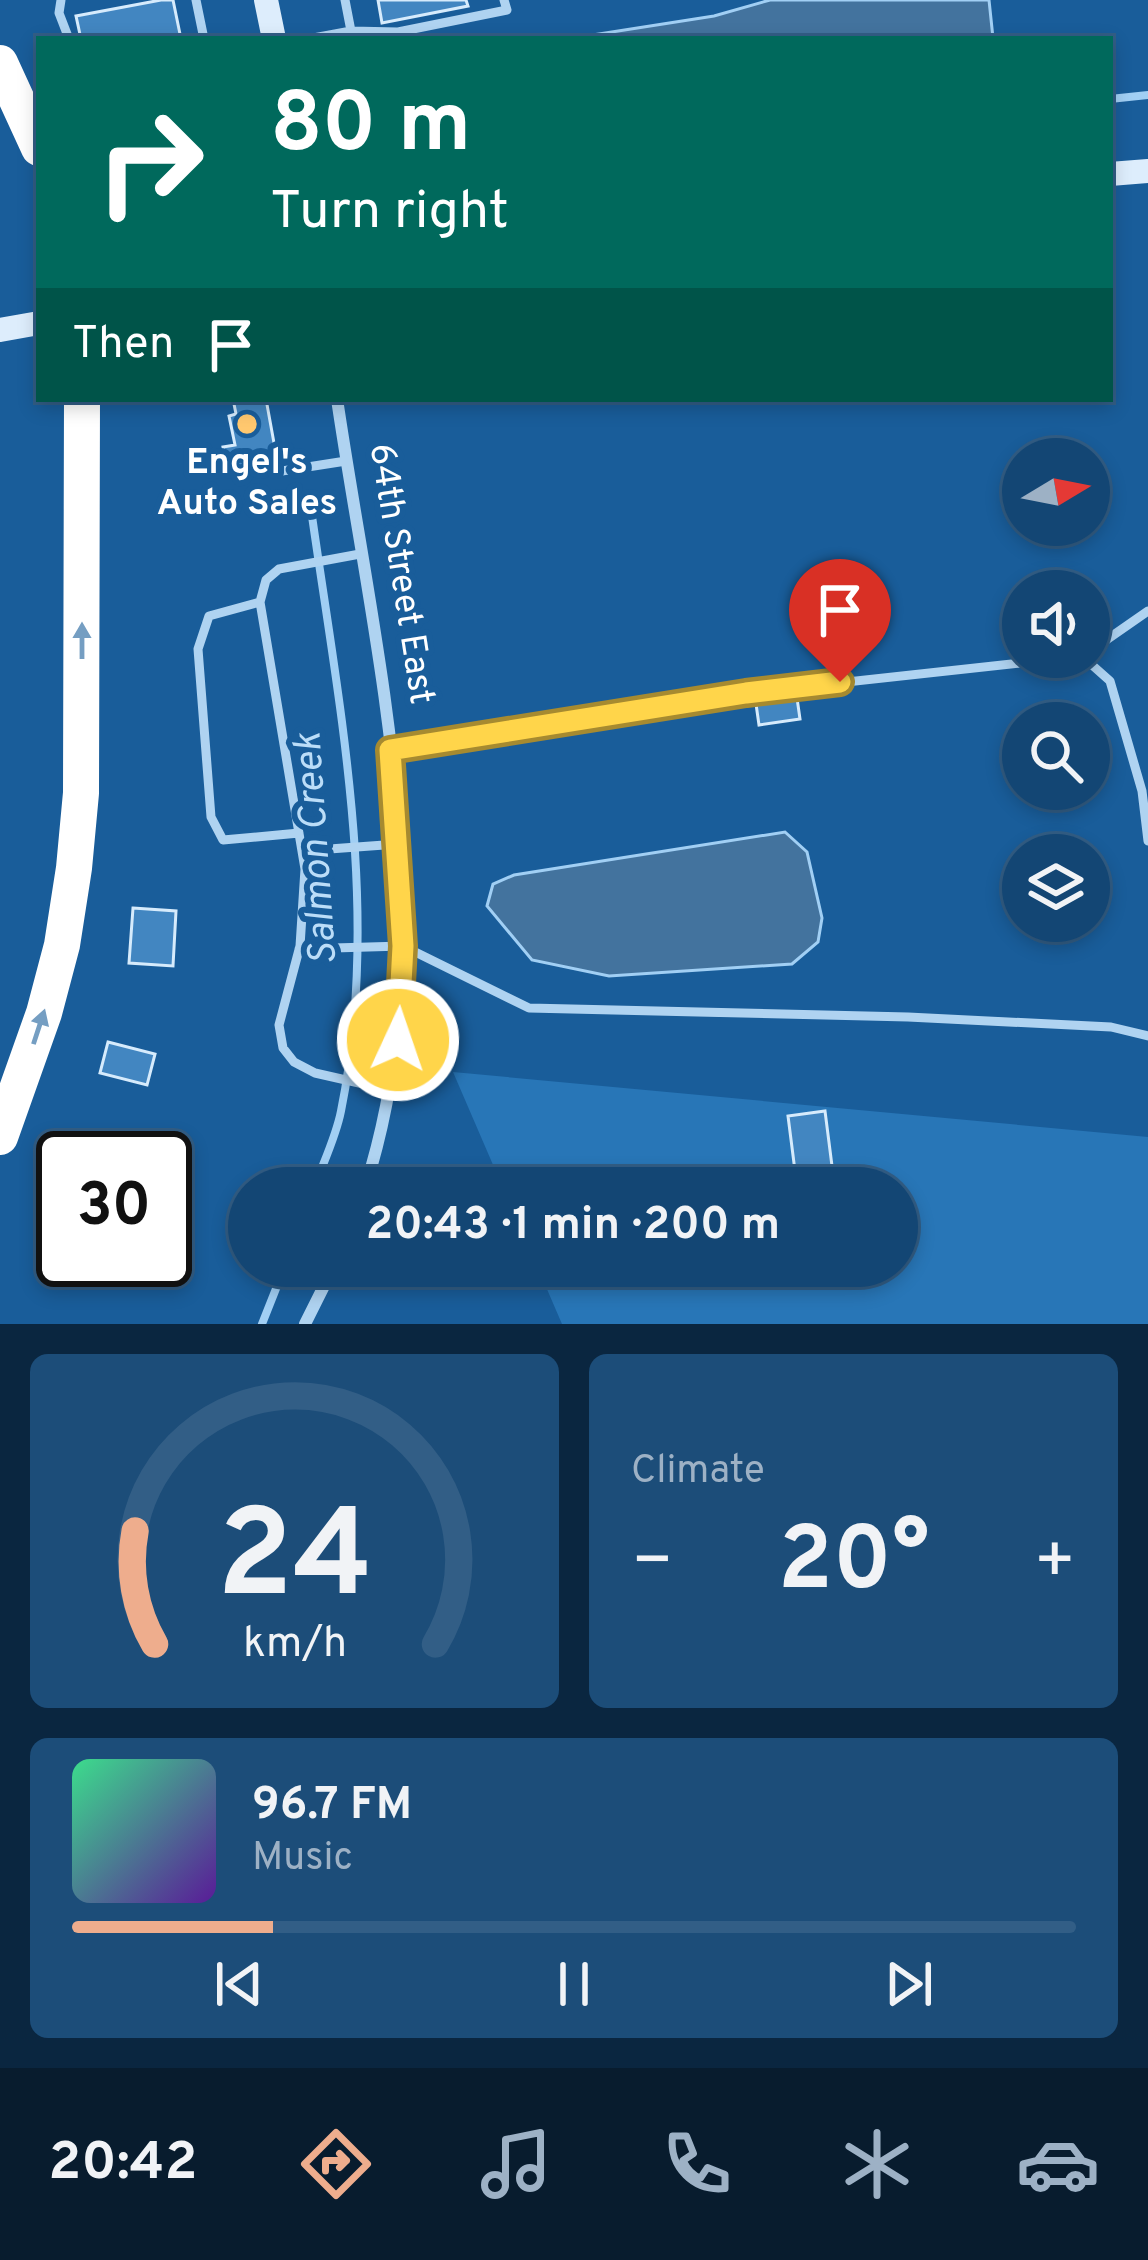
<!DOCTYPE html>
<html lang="en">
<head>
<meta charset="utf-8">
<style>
	body { margin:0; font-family:Overpass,sans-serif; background:#1c4d79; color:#f1f3f6; height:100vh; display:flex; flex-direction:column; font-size:45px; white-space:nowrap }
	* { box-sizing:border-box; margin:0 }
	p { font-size:39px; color:#9db1c5 }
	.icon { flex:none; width:66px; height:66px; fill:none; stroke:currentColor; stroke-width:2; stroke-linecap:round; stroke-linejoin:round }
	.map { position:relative; height:1324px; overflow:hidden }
	.drawer { display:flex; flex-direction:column; gap:30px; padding:30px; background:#0a2640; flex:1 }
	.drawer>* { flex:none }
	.banner { position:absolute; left:36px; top:36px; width:1077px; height:366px; border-radius:0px; box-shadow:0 6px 18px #0003,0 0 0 3px #325e86; background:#00695c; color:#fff; overflow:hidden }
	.needle { width:78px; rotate:80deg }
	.buttons { position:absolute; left:1002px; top:438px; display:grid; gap:24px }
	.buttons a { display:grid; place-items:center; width:108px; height:108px; border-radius:50%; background:#134674; box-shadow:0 6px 18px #0003,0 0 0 3px #325e86; font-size:60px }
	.speed { position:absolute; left:36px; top:1131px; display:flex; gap:24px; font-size:60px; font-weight:700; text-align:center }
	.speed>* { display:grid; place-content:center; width:156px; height:156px; border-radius:50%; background:#134674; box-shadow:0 6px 18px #0003,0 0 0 3px #325e86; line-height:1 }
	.speed .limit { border:6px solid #111; border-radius:18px; background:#fff; color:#111 }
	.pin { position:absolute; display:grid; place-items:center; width:102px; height:102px; color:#fff; margin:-123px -51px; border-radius:50% 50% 50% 0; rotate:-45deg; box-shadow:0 0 12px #0007 }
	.pin .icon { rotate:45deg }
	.me { position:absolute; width:132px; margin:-66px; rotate:3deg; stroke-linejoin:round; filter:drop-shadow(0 0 9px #0008) }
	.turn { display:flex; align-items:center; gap:42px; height:252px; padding:0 36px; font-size:54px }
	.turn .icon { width:156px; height:156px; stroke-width:2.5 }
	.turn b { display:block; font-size:84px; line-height:102px }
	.then { display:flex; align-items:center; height:114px; padding:0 36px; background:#0003; gap:24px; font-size:45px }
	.big { font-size:90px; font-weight:700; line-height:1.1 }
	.drawer .card { flex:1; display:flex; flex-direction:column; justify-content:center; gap:18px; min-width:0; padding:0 42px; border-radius:18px; background:#1c4d79 }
	.drawer .dial { align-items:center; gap:0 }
	.dial svg { height:312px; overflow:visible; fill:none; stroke:#325e86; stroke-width:7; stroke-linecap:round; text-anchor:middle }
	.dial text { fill:#f1f3f6; stroke:none }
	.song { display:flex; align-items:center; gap:36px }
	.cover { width:144px; height:144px; border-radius:18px; background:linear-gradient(135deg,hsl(150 70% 55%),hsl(270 70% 35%)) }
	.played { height:12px; border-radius:6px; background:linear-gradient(90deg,#eead8d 20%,#325e86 20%) }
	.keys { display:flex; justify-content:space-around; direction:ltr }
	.heat { display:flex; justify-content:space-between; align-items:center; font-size:66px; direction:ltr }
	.drawer .tiles { flex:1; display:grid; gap:30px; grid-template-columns:1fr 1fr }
	.card:last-child { grid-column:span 2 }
	.trip { position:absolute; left:228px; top:1167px; width:690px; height:120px; border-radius:60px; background:#134674; box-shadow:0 6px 18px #0003,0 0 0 3px #325e86; font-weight:700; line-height:120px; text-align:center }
	.menu { display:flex; height:192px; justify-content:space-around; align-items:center; background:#081c2e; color:#9db1c5 }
	.menu .icon { width:84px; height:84px }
	.menu .current { color:#eead8d }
	.menu b { font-size:54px; color:#f1f3f6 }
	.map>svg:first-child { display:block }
</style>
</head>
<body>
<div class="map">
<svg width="1148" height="1324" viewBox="0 0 1148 1324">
	<rect width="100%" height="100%" fill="#195d9a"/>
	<path fill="#2876b7" d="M453 1072 1148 1137V1324H562L537 1266H897V1188H503Z"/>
	<path fill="#43739e" stroke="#a1cff4" stroke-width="3" d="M770 0H989L993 38 922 35 907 39H567L714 16Z
		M785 832 807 852 822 918 818 942 792 964 609 976 532 960 487 906 493 884 514 875Z"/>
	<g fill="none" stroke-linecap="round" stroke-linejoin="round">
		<path stroke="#a1cff4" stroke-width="8" d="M1110 99 1148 95
			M310 502C338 702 382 909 341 1111 336 1137 323 1163 314 1188
			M262 1324 285 1266"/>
	</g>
	<path fill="#4286c1" stroke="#d6ebfc" stroke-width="3" d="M161 0H173L181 39H81L76 16Z
		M378 0H466L468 6 382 23Z
		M233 399H266L278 465 229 475 223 447 235 445 229 416 236 414Z
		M797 698 800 719 759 725 756 704Z
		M133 908 176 911 173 966 129 963Z
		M108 1042 155 1054 147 1085 100 1073Z
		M825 1111 832 1166 795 1171 788 1116Z"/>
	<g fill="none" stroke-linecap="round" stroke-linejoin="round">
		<path stroke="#afd3f1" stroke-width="9" d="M61 0 59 13 69 39
			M196 0 204 39
			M351 31 398 32 507 10 504 0
			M308 39 351 31 345 0
			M282 471 346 461
			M360 554 279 569 266 580 260 602 305 869 300 946 279 1025 283 1048 294 1062 315 1073 390 1090
			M260 602 209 616 198 649 211 817 223 840 299 833
			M1089 652 1148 611
			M1083 657 1110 681 1142 791 1148 841
			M390 750 746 693 1076 657
			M302 851 398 844
			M299 949 403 946 529 1008 908 1017 1111 1027 1148 1036"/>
		<path stroke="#afd3f1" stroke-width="12" d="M337 399C375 656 447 933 365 1188
			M305 1324 334 1266"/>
		<path stroke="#ddedfc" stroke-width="24" d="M266 0 274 39
			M1110 174 1148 171
			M0 330 39 323"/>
		<path stroke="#fff" stroke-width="36" d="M0 63 39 148
			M0 1137 44 1013 62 945 74 868 81 793 82 399"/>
	</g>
	<defs><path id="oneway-solid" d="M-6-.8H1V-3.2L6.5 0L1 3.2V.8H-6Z" transform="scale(3)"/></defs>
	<g fill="#759ec2">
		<use href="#oneway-solid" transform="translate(82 641) rotate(-90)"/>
		<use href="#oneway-solid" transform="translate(39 1027) rotate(-72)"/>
	</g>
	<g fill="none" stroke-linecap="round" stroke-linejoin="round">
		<defs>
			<path id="route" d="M398 1040 403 946 390 750 746 693 840 682"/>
		</defs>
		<use href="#route" stroke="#a68a30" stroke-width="30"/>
		<use href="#route" stroke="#ffd54a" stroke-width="21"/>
	</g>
	<circle fill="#ffc86f" stroke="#195d9a" stroke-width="4.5" cx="247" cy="424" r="12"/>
	<g text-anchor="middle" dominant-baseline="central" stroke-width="12" stroke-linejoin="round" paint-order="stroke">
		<g font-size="36" font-weight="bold" fill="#fff" stroke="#195d9a">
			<text x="247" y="464">Engel's<tspan x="247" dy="41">Auto Sales</tspan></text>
		</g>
		<g font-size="36" fill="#fff" stroke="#195d9a">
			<text transform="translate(400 574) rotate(81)">64th Street East</text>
		</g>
		<g font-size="39" font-style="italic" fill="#bbddf8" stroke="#195d9a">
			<text transform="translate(318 849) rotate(-94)">Salmon Creek</text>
		</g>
	</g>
</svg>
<div class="buttons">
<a><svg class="needle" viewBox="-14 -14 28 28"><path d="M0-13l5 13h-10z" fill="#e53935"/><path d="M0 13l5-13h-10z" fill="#9db1c5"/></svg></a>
<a><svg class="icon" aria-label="sound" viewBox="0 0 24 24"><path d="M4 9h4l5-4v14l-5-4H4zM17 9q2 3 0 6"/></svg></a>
<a><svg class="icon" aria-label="search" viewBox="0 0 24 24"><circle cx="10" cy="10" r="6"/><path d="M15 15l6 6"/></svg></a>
<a><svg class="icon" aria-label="layers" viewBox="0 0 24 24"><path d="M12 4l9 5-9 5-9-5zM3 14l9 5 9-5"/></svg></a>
</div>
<div class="speed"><div class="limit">30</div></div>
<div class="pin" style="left:840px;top:682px;background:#d93025"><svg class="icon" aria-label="arrive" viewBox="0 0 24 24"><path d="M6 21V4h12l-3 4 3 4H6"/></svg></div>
<svg class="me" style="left:398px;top:1040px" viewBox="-20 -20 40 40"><circle r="17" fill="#ffd54a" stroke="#fff" stroke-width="3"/><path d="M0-11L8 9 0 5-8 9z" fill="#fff"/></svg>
<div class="trip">20:43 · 1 min · 200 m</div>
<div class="banner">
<div class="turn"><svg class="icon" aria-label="right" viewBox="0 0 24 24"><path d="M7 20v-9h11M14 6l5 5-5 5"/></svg><div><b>80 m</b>Turn right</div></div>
<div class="then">Then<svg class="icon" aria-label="arrive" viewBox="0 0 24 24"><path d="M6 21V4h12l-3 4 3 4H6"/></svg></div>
</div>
</div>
<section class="drawer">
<div class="tiles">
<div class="card dial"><svg viewBox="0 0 100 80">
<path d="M14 69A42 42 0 1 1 86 69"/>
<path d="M14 69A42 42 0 0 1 9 40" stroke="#eead8d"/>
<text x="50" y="56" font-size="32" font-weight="700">24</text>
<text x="50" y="72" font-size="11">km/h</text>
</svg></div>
<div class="card"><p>Climate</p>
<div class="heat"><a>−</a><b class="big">20°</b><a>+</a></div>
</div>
<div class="card">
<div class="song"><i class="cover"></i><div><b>96.7 FM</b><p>Music</p></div></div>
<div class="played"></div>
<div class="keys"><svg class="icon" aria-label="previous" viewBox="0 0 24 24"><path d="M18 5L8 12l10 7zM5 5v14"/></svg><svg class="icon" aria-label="pause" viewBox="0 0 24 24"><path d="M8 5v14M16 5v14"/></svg><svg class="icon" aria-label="next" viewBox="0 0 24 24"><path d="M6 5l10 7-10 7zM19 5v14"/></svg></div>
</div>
</div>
</section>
<nav class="menu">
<b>20:42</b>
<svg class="icon current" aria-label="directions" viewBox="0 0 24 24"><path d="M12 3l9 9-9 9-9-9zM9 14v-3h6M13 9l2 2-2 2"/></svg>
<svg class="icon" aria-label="music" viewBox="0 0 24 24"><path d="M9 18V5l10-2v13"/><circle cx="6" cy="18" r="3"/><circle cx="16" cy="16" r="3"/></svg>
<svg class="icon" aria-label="phone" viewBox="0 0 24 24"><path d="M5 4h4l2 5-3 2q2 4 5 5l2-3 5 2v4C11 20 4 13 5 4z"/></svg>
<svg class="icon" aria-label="climate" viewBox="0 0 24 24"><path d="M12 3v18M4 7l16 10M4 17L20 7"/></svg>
<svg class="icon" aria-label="car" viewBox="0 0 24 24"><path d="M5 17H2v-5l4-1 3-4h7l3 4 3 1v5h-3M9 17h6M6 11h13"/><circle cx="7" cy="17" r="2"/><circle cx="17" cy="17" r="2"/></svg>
</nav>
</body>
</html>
